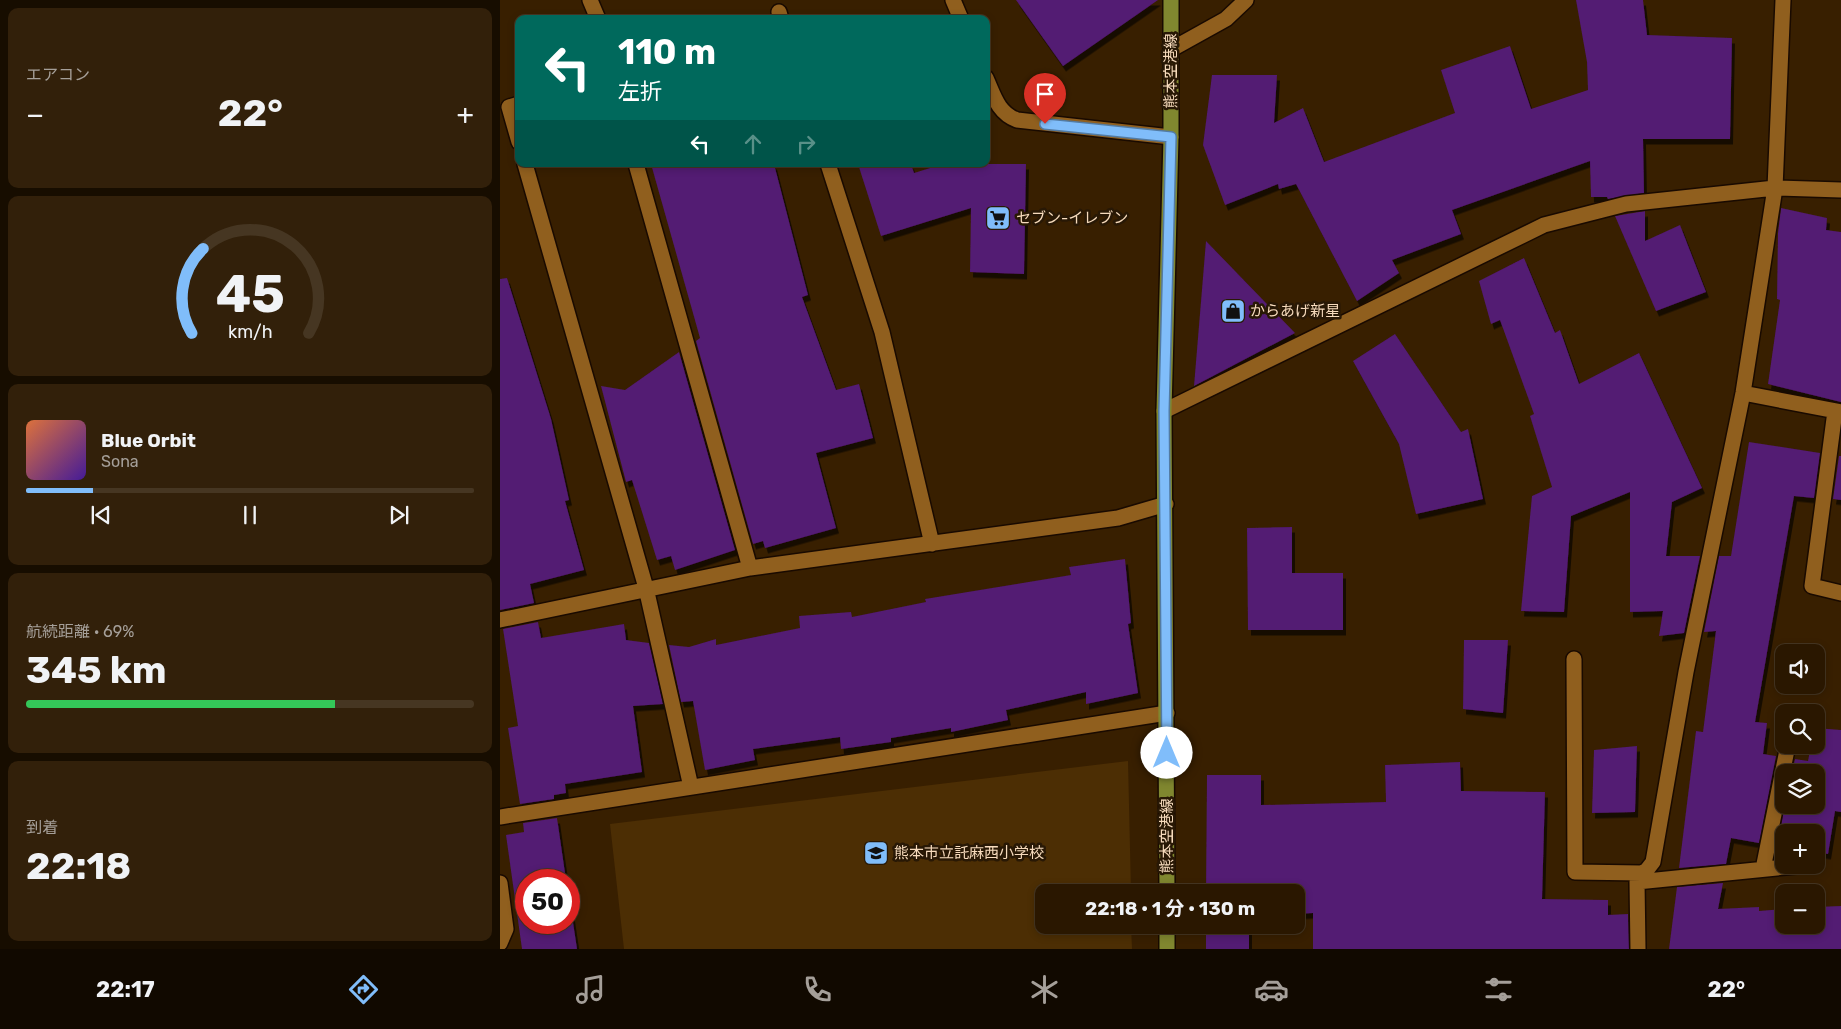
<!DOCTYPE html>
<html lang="ja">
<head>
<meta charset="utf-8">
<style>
	body { margin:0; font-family:Rubik,"Noto Sans JP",sans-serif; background:#32200a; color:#f1f3f6; height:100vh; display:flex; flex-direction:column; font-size:19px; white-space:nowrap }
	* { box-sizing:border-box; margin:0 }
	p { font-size:16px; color:#a59f99 }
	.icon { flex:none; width:28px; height:28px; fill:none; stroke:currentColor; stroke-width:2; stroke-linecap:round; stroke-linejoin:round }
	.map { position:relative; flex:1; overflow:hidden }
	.details { display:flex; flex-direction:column; gap:8px; padding:8px; background:#170d00; width:500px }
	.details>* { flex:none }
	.guide { position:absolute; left:15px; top:15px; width:475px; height:152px; border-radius:10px; box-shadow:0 2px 8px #0003,0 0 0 1px #463622; background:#00695c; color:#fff; overflow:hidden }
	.buttons { position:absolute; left:1275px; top:644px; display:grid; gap:10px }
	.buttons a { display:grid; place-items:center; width:50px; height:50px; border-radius:10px; background:#2a1700; box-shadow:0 2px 8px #0003,0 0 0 1px #463622; font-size:25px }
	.speed { position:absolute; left:15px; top:869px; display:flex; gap:10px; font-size:25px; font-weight:700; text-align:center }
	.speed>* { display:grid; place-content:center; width:65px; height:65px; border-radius:50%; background:#2a1700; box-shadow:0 2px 8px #0003,0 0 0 1px #463622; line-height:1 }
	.speed .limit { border:8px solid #d22; background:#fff; color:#111 }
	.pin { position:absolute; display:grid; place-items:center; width:42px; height:42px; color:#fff; margin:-51px -21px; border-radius:50% 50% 50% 0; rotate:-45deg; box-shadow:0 0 5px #0007 }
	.pin .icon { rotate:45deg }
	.me { position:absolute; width:55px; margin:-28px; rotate:0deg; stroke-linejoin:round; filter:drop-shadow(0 0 4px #0008) }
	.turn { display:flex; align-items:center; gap:18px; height:105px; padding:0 20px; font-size:22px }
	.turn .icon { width:65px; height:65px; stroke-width:2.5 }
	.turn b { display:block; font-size:35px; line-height:42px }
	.lanes { display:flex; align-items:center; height:48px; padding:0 20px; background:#0003; justify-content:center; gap:25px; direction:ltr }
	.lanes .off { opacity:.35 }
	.big { font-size:38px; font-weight:700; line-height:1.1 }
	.details .widget { flex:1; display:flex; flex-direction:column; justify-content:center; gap:8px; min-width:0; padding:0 18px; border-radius:10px; background:#32200a }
	.details .dial { align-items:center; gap:0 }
	.dial svg { height:130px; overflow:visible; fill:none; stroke:#463622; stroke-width:7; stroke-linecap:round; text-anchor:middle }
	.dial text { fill:#f1f3f6; stroke:none }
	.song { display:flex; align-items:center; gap:15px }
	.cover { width:60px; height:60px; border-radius:8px; background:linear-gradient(135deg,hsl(20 70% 55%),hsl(260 70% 35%)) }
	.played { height:5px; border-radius:2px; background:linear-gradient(90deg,#80bdfa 15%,#463622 15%) }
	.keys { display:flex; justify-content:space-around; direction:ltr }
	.heat { display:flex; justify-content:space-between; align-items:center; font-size:28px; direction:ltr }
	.charge { height:8px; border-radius:4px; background:linear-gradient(90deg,#34c759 69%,#463622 0) }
	.trip { position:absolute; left:535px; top:884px; width:270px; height:50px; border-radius:10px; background:#2a1700; box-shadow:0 2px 8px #0003,0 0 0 1px #463622; font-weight:700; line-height:50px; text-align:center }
	.tab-bar { display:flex; height:80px; justify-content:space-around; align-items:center; background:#110900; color:#a59f99 }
	.tab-bar .icon { width:35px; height:35px }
	.tab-bar .on { color:#80bdfa }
	.tab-bar b { font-size:22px; color:#f1f3f6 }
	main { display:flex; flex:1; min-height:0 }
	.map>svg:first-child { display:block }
</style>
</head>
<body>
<main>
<section class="details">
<div class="widget"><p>エアコン</p>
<div class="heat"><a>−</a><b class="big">22°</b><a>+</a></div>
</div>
<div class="widget dial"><svg viewBox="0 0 100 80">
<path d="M14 69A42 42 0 1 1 86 69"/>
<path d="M14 69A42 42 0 0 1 21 17" stroke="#80bdfa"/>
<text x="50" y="56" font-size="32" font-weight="700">45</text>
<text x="50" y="72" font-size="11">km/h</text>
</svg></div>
<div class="widget">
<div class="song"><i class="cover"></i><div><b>Blue Orbit</b><p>Sona</p></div></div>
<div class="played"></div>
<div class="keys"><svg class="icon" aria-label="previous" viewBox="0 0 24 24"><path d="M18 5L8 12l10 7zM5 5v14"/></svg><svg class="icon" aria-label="pause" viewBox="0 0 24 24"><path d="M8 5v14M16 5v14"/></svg><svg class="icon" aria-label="next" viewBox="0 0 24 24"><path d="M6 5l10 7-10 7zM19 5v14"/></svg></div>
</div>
<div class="widget"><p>航続距離 · 69%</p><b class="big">345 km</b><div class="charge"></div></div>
<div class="widget"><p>到着</p><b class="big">22:18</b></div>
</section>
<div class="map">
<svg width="1341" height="949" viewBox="0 0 1341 949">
	<defs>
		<filter id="shadow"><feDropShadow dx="3" dy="5.5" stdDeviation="0" flood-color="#0009"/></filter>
	</defs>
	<rect width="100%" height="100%" fill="#381f00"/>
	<path fill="#4c2e04" d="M628 761 631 892H544V925H631L632 949H124L110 824Z"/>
	<path fill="#521a73" filter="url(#shadow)" d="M516 0H658L563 66Z
		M1076 0H1143L1147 35 1232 38 1230 139H1143L1144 193 1108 199 1107 197H1091L1090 161 952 210 961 234 892 260 899 273 857 301 796 184 779 189 778 184 725 205 703 145 712 75H777L774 123 803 108 824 162 955 113 941 70 1010 46 1031 109 1088 90 1087 62Z
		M151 164H274L308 295 302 297 336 390 359 384 373 438 316 453 336 528 265 548 263 541 253 544 196 341 200 338Z
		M358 164H411L414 173 443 164H526L524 274 470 272 471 208 381 236Z
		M1281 208 1327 218 1326 230 1341 232V402L1268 384 1280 300 1277 299 1278 233Z
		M1145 211V241L1180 225 1206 292 1156 311 1115 216Z
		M706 241 795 333 694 386Z
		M1024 258 1055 333 1060 330 1079 384 1139 353 1202 488 1172 502 1166 556H1200L1184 633 1159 636 1163 611 1130 612V492L1071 516 1064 612 1021 611 1032 496 1052 487 1030 416 1034 414 1000 320 991 324 979 281Z
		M7 278 51 419 69 500 65 501 84 570 30 584 34 603 0 610V279Z
		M895 334 961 432 968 429 983 499 916 514 899 444 853 361Z
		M179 352 235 550 175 570 171 556 157 560 132 480 126 482 101 386 125 390Z
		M1249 442 1320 453 1314 498 1294 496 1255 722 1267 723 1263 754 1276 756 1259 843 1231 838 1226 864 1179 868 1196 731 1203 732 1216 631 1204 632 1219 556H1231Z
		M1339 456H1341V500L1333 499Z
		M792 527V573H843V630H748L747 528Z
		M625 559 631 623 628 624 638 693 586 704V692L506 710 508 720 451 732V728L391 738V742L341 749 340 737 253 749 255 760 205 770 193 701 181 702 169 645 189 647 216 639V645L300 628 299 616 351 612 352 617 426 602 425 599 571 575 569 567Z
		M38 622 41 638 124 624 126 640 149 643 163 704 133 706 142 772 65 784 66 793 54 795V799L20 804 8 728 18 726 3 629Z
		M964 640H1008L1003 713 963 709Z
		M1316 728 1341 730V812L1335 811 1328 854 1316 852V832H1284V847L1277 846 1285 805H1316V772H1292L1295 759 1308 761 1311 745H1316Z
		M1137 746 1135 812 1092 813 1094 750Z
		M960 762 961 791 1045 792 1042 899 1108 900V915L1128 914 1129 949H813V913L796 914V892H706L707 775H761V805L886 802 885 765Z
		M57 818 66 880H26V922H69V896L77 949H22L6 835 24 832 23 823Z
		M1223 883 1218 909 1259 907V911L1284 909V925H1316V907L1341 906V949H1169L1177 887Z
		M706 925H749V949H706Z"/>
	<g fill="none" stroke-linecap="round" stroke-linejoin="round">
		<defs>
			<path id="minor" d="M90 0 98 19
				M453 0 461 19
				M279 12 281 19
				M672 49 726 19 746 0
				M486 78C494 96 498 113 517 120L671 137
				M19 104 9 107 19 142
				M25 164 146 588 191 787
				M136 164 250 568
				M328 164 382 332 432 544
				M1243 393 1341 412
				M664 411 1044 225 1126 204 1275 188 1341 190
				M1335 411 1312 586 1341 593
				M0 620 250 568 618 518 666 504
				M1074 659 1075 872 1141 873
				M0 817 667 713
				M1263 869 1288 745
				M1137 882 1296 866
				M0 883 6 929 0 943
				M1138 949 1137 882 1141 873 1146 871 1153 862 1186 672 1243 393 1275 188 1283 0"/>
			<path id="major" d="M667 892 664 411 671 137V0
				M667 925V949"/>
		</defs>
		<use href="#minor" stroke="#190a00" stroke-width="18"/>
		<use href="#major" stroke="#190a00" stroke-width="18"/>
		<use href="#minor" stroke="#905f1e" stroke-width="15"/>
		<use href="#major" stroke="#80872f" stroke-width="15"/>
	</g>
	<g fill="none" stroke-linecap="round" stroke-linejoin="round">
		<defs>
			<path id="route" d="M545 124 671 137 664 411 667 753"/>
		</defs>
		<use href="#route" stroke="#537ba2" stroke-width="12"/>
		<use href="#route" stroke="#80bdfa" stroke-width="9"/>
	</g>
	<defs>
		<symbol id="supermarket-square" viewBox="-11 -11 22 22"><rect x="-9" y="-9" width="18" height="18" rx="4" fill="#80bdfa" stroke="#281805"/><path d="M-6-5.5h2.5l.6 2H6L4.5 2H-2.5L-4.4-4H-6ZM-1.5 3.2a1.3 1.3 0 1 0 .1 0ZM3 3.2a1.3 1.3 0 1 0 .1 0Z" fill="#111"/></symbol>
		<symbol id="shop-square" viewBox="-11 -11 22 22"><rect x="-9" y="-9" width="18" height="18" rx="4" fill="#80bdfa" stroke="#281805"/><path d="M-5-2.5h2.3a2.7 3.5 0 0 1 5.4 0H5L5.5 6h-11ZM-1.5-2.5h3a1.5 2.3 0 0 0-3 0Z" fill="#111"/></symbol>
		<symbol id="school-square" viewBox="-11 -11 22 22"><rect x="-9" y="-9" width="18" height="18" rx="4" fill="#80bdfa" stroke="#281805"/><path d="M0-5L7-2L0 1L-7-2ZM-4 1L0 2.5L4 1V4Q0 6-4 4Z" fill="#111"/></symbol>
	</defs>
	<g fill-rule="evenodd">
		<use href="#supermarket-square" x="484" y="204" width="28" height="28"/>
		<use href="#shop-square" x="719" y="297" width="28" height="28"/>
		<use href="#school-square" x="362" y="839" width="28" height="28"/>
	</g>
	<g text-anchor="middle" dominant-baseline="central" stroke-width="5" stroke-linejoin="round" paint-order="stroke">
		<g font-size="15" fill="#f7dbbd" stroke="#281805">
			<text transform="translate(671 71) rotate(-90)">熊本空港線</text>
			<text transform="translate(667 836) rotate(-90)">熊本空港線</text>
		</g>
		<g font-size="15" fill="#f7dbbd" stroke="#281805" text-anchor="start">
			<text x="516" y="218">セブン-イレブン</text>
			<text x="750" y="311">からあげ新星</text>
			<text x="394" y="853">熊本市立託麻西小学校</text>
		</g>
	</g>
</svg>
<div class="buttons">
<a><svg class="icon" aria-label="sound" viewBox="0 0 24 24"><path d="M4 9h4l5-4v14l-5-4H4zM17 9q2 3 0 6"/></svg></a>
<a><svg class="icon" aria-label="search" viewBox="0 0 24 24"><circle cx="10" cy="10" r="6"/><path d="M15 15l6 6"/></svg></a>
<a><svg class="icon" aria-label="layers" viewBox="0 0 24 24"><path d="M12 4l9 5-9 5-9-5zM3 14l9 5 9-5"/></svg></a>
<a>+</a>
<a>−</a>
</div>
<div class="speed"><div class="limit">50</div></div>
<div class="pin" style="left:545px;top:124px;background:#d93025"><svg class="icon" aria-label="arrive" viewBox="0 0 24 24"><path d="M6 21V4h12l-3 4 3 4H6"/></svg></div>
<svg class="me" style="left:667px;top:753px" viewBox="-20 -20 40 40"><circle r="19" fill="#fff"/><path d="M0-13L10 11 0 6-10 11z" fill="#80bdfa"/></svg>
<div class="trip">22:18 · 1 分 · 130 m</div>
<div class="guide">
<div class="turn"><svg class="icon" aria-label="left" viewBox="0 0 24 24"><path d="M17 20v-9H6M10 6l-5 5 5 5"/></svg><div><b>110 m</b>左折</div></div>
<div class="lanes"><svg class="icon" aria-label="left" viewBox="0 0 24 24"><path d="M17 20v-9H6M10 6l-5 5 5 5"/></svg><svg class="icon off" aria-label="ahead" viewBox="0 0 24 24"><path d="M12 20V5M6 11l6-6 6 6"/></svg><svg class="icon off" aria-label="right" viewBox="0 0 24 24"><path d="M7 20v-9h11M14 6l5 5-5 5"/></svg></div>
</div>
</div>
</main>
<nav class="tab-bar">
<b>22:17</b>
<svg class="icon on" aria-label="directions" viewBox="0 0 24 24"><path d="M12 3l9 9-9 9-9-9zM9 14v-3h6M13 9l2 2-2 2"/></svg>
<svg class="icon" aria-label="music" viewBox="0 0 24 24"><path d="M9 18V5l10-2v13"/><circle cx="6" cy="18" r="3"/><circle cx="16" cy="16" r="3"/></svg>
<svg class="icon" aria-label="phone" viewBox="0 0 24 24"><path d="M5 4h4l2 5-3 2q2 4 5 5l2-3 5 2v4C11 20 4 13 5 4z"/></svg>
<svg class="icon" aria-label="climate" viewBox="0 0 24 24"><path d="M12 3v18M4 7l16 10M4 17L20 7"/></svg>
<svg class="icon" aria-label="car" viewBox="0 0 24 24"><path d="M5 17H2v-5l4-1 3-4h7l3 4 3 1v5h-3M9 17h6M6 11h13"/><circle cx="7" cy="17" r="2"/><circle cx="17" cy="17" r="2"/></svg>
<svg class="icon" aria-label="filters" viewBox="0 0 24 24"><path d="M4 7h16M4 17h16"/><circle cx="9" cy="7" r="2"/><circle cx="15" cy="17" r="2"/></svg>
<b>22°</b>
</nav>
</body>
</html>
